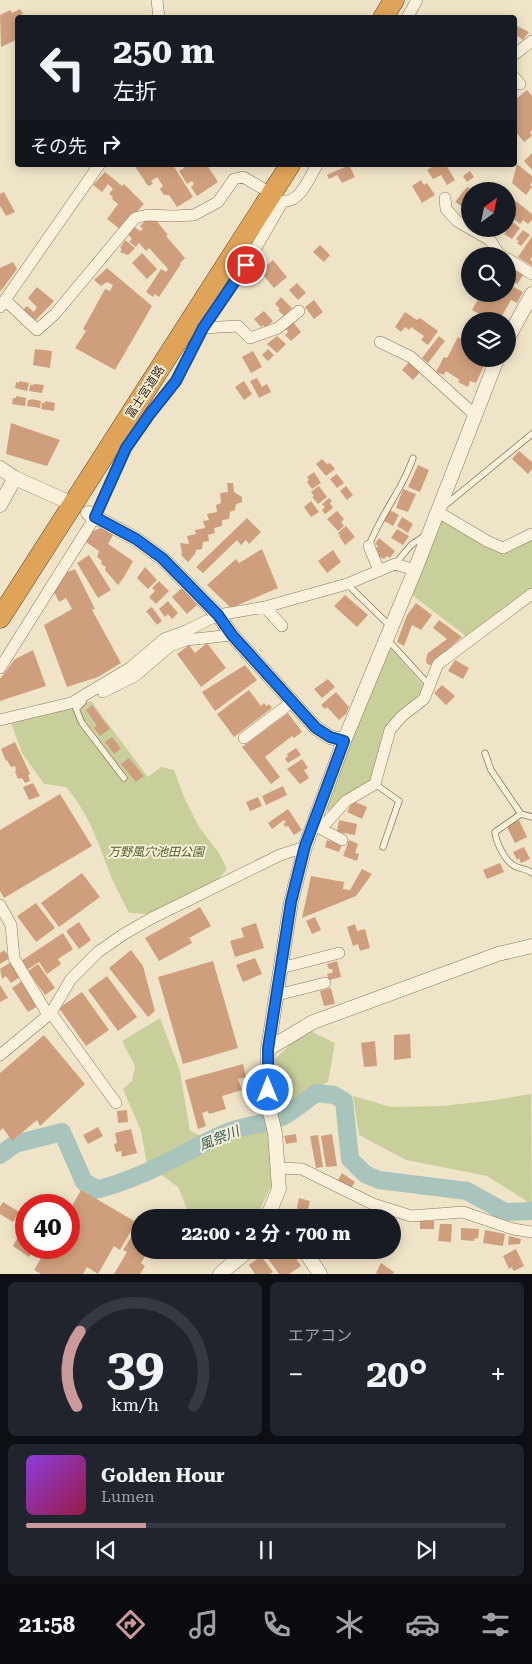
<!DOCTYPE html>
<html lang="ja">
<head>
<meta charset="utf-8">
<style>
	body { margin:0; font-family:"Roboto Serif","Noto Sans JP",serif; background:#20242c; color:#f1f3f6; height:100vh; display:flex; flex-direction:column; font-size:19px; white-space:nowrap }
	* { box-sizing:border-box; margin:0 }
	p { font-size:16px; color:#9ea1a6 }
	.icon { flex:none; width:28px; height:28px; fill:none; stroke:currentColor; stroke-width:2; stroke-linecap:round; stroke-linejoin:round }
	.map { position:relative; height:1274px; overflow:hidden }
	.panel { display:flex; flex-direction:column; gap:8px; padding:8px; background:#0d0f14; flex:1 }
	.panel>* { flex:none }
	.banner { position:absolute; left:15px; top:15px; width:502px; height:152px; border-radius:5px; box-shadow:0 2px 12px #0003; background:#171b24; color:#f1f3f6; overflow:hidden }
	.needle { width:32px; rotate:33deg }
	.controls { position:absolute; left:461px; top:182px; display:grid; gap:10px }
	.controls a { display:grid; place-items:center; width:55px; height:55px; border-radius:50%; background:#171b24; box-shadow:0 2px 12px #0003; font-size:25px }
	.speed { position:absolute; left:15px; top:1194px; display:flex; gap:10px; font-size:25px; font-weight:700; text-align:center }
	.speed>* { display:grid; place-content:center; width:65px; height:65px; border-radius:50%; background:#171b24; box-shadow:0 2px 12px #0003; line-height:1 }
	.speed .limit { border:8px solid #d22; background:#fff; color:#111 }
	.pin { position:absolute; display:grid; place-items:center; width:42px; height:42px; color:#fff; margin:-21px; border:2px solid #fff; border-radius:50%; box-shadow:0 1px 5px #0007 }
	.me { position:absolute; width:55px; margin:-28px; rotate:0deg; stroke-linejoin:round; filter:drop-shadow(0 0 4px #0008) }
	.turn { display:flex; align-items:center; gap:18px; height:105px; padding:0 15px; font-size:22px }
	.turn .icon { width:65px; height:65px; stroke-width:2.5 }
	.turn b { display:block; font-size:35px; line-height:42px }
	.then { display:flex; align-items:center; height:48px; padding:0 15px; background:#0003; gap:10px; font-size:19px }
	.big { font-size:38px; font-weight:700; line-height:1.1 }
	.panel .widget { flex:1; display:flex; flex-direction:column; justify-content:center; gap:8px; min-width:0; padding:0 18px; border-radius:8px; background:#20242c }
	.panel .dial { align-items:center; gap:0 }
	.dial svg { height:130px; overflow:visible; fill:none; stroke:#363941; stroke-width:7; stroke-linecap:round; text-anchor:middle }
	.dial text { fill:#f1f3f6; stroke:none }
	.song { display:flex; align-items:center; gap:15px }
	.cover { width:60px; height:60px; border-radius:8px; background:linear-gradient(135deg,hsl(270 70% 55%),hsl(340 70% 35%)) }
	.played { height:5px; border-radius:2px; background:linear-gradient(90deg,#cc999b 25%,#363941 25%) }
	.keys { display:flex; justify-content:space-around; direction:ltr }
	.heat { display:flex; justify-content:space-between; align-items:center; font-size:28px; direction:ltr }
	.panel .tiles { flex:1; display:grid; gap:8px; grid-template-columns:1fr 1fr }
	.widget:last-child { grid-column:span 2 }
	.trip { position:absolute; left:131px; top:1209px; width:270px; height:50px; border-radius:25px; background:#171b24; box-shadow:0 2px 12px #0003; font-weight:700; line-height:50px; text-align:center }
	.tab-bar { display:flex; height:80px; justify-content:space-around; align-items:center; background:#090b0e; color:#9ea1a6 }
	.tab-bar .icon { width:35px; height:35px }
	.tab-bar .selected { color:#cc999b }
	.tab-bar b { font-size:22px; color:#f1f3f6 }
	.map>svg:first-child { display:block }
</style>
</head>
<body>
<div class="map">
<svg width="532" height="1274" viewBox="0 0 532 1274">
	<rect width="100%" height="100%" fill="#f0e4c8"/>
	<path fill="#c9cf9b" d="M442 519 484 545 501 553 532 538V589L467 637 412 595Z
		M391 649 423 685 420 696 398 713 372 781 344 797 329 811 324 809 386 655Z
		M91 701 148 777 161 767 174 770 184 797 199 827 219 853 227 869 214 885 147 914 129 913C124 903 118 892 113 881 99 847 91 816 66 787L44 784 22 753 10 720Z
		M160 1018 180 1071 190 1131 211 1141 259 1123 269 1102 272 1062 306 1029 335 1043 328 1082 302 1095 275 1133 272 1185 256 1217H190L178 1187 147 1164 141 1131 123 1089 132 1081 135 1066 122 1041Z
		M531 1094 532 1209 525 1200 487 1176 406 1160 359 1135 353 1096 391 1107 443 1106 495 1100Z"/>
	<g fill="none" stroke-linecap="round" stroke-linejoin="round">
		<path stroke="#a9c4bc" stroke-width="18" d="M0 1155 15 1144 62 1132 84 1182 95 1188V1190C142 1179 180 1154 223 1134 241 1125 264 1125 282 1117 294 1111 305 1101 316 1093L334 1095 344 1101 350 1159 365 1174 379 1180 467 1191 505 1212 532 1211"/>
	</g>
	<path fill="#cf9f7d" d="M20 9 23 14 20 15 22 18H18V39L1 47 0 15 10 10 12 13Z
		M515 25 529 32 523 40 518 36 516 39 515 38Z
		M527 90 532 96V130L530 132 532 136 524 142 515 131V100Z
		M532 153V170L524 161Z
		M517 164 532 176V182L530 185 532 187 526 195 512 183Z
		M134 165H173L193 197 177 207 169 195H164L160 189 163 186 157 177 151 181 153 184 148 186Z
		M182 165H207L218 182 197 196 191 187 194 184 192 181 187 184 179 171 184 168Z
		M349 165 355 177 342 183 337 175 329 179 327 175Z
		M435 165H446L455 180 447 185 441 175 433 179 427 170Z
		M470 171 474 177 467 182 463 176Z
		M105 172 122 186 124 184 144 204 121 230 107 219 118 204 112 199 113 197 109 194 113 189 108 184 102 192 93 185Z
		M421 180 424 185 427 183 435 195 422 203 412 186Z
		M467 187 470 188 467 193 470 194V208L464 205 463 207 455 202Z
		M4 192 15 212 6 216 0 206V194Z
		M512 198 532 214V220L528 224 523 220 520 224 508 214 510 207 508 203Z
		M508 218 520 228 512 239 504 234 506 232 502 229H508Z
		M147 219H155L168 235 166 236 185 258 180 263 181 264 159 297 155 294 153 297 146 292 161 269 166 272 168 269 149 248 146 251 139 243 136 247 129 242 132 239 126 232 133 226 140 231 143 229 140 226Z
		M523 230 530 235 521 246 517 243 519 241 516 239Z
		M532 236V257L530 260 532 261V266L518 257Z
		M125 240 135 248 128 255 120 252 122 249 120 248Z
		M320 245 330 255 324 262 313 252Z
		M142 253 157 269 147 279 132 263Z
		M273 260 287 277 274 288 260 271Z
		M13 262 17 269 0 292V268Z
		M508 265 523 275 517 284 508 278Z
		M107 268 152 306 115 370 75 348 86 331 83 329 105 289 110 291 113 285 107 282 101 286 94 280Z
		M297 283 306 293 298 300 289 290Z
		M508 284 523 292 517 303 511 300 499 321H492L472 310 481 294H508Z
		M37 287 54 301 36 320 23 310 27 306 34 312 37 307 28 298Z
		M281 297 292 308 284 316 278 310 280 309 275 304Z
		M314 300 323 312 314 319 305 307Z
		M264 311 273 321 265 328 263 325 261 327 254 319Z
		M405 312 417 320 420 318 438 331 428 345 421 340 424 336 411 327 409 330 405 327 401 332 395 327Z
		M293 322 301 332 291 341 285 335 288 332 286 329Z
		M468 328 470 329V359H487L476 383 470 381 468 387 458 382 460 380 446 371 444 375 436 372 444 357 447 358 458 337 462 340Z
		M277 336 286 344 277 353 267 344Z
		M439 336 445 341 428 363 422 358Z
		M35 349 52 351 50 368 33 365Z
		M268 349 274 355 268 361 262 355Z
		M253 351 262 367 251 373 242 357Z
		M409 362 420 372 413 380 402 370Z
		M257 378 262 387 267 384 271 392 259 398 250 381Z
		M19 381 29 383 27 391 15 388 16 382 19 383Z
		M244 381 252 394 244 400 235 387Z
		M34 384 44 385 42 393 29 391 30 385H33Z
		M16 396 26 398 25 406 12 404 13 398H16Z
		M31 399 41 401 40 408 27 406 28 400H31Z
		M45 401 55 403 54 411 41 409 42 403H45Z
		M11 423 60 440 47 466 6 454Z
		M519 451 532 462V469L528 474 512 459Z
		M322 459 327 464 330 463 335 469 326 476 316 464Z
		M418 465 429 470 420 492 408 487Z
		M314 472 321 483 312 489 307 482 309 480 307 477Z
		M337 474 344 483 337 488 330 479Z
		M227 483H233L234 492 242 497V502L236 504 235 510 230 512 229 519 222 520V526L214 528 215 533 208 535 209 541 203 542 202 549 196 550 195 554 188 562 181 555 182 553 180 543 189 544 187 536 196 534 195 530 205 528 203 521 209 520 207 514 217 512 216 505 221 503 220 493 228 492Z
		M319 486 327 497 318 504 312 497 314 496 311 492Z
		M346 486 353 495 347 500 340 491Z
		M403 489 416 494 408 512 396 508Z
		M329 498 332 501 330 503 333 508 325 514 322 510 325 507 322 504Z
		M311 501 319 512 311 517 304 507Z
		M390 510 399 515 393 526 384 521Z
		M337 511 344 519 341 522 344 526 338 531 327 519Z
		M402 517 413 524 408 533 397 526Z
		M247 518 261 532 249 544 246 540 241 545 237 540 203 573 196 567Z
		M346 526 355 537 345 545 339 536 340 535 338 533Z
		M101 528 114 533 108 544 133 561 124 577 118 585 105 570 106 567 101 564 102 561 97 557 99 551 86 542 93 531Z
		M397 529 409 536 403 545 391 538Z
		M379 538 395 551 390 558 387 556 384 559 377 556 379 553 375 550 378 546 375 544Z
		M262 549 278 588 231 608 207 585 236 559 239 563Z
		M333 550 341 562 327 573 318 561Z
		M89 555 111 590 98 598 77 563Z
		M145 567 157 580 148 589 137 578Z
		M75 569 95 609 92 610 121 663 98 677 67 687 44 625 72 609 66 598 59 602 53 590 62 574Z
		M159 581 169 591 156 604 149 597 155 591 152 588Z
		M182 588 197 605 187 614 172 597Z
		M345 595 368 615 357 627 334 606Z
		M168 601 178 613 172 619 168 614 165 617 159 609Z
		M416 603 432 615 421 630 412 625 404 646 397 642 407 615Z
		M152 607 162 621 157 625 146 611Z
		M439 620 462 637 430 665 427 664 426 659 428 653 447 639 433 628Z
		M207 643 226 668 201 687 177 654 189 645 195 653Z
		M33 650 46 686 0 701V679L15 659Z
		M455 660 469 668 463 679 448 671Z
		M245 665 257 680 215 711 202 692Z
		M328 679 335 687 322 698 314 689Z
		M442 685 455 696 446 705 434 693Z
		M249 690 261 706 264 703 267 706 269 704 272 708 234 737 217 714Z
		M336 692 349 707 346 714 339 720 327 707 325 709 321 705Z
		M92 705 110 729 100 736 94 728 97 726 86 710Z
		M288 713 302 732 294 738 292 736 265 757 280 777 271 784 242 747Z
		M112 737 121 749 114 754 105 742Z
		M15 742 30 774 28 775 30 781 25 783 22 778 18 779 15 772 16 771 15 766 11 767 7 760 6 761 1 749Z
		M296 748 301 755 288 763 285 759 288 756 287 754Z
		M129 758 144 776 136 782 121 764Z
		M302 759 308 768 304 770 309 778 300 784 287 769Z
		M33 783 40 796 29 800 23 787Z
		M283 786 287 795 266 805 262 796Z
		M60 794 92 846 4 898 0 891V830Z
		M258 797 262 806 250 811 246 802Z
		M353 801 367 807 362 819 347 812Z
		M288 809 302 830 294 835 288 826 286 827 283 824 286 822 284 820 272 829 268 823Z
		M339 820 357 824 355 835 337 832Z
		M519 820 527 837 515 843 507 827Z
		M327 840 342 845 339 852 325 847Z
		M349 840 358 844 355 853 359 854 357 861 343 856Z
		M524 847 530 859 521 863 519 858 517 860 513 852Z
		M500 863 504 872 487 879 483 870Z
		M362 869 372 874 356 896 302 918 311 876 344 882 343 889 350 890Z
		M82 873 100 897 59 927 41 903Z
		M36 903 55 928 36 942 17 916Z
		M200 907 211 926 189 938 192 943 159 961 145 938Z
		M315 917 321 930 312 934 306 921Z
		M79 922 91 940 79 949 66 931Z
		M256 923 264 948 235 957 230 941 244 937 241 928Z
		M355 924 357 931 365 929 370 948 360 951 358 944 353 946 347 927Z
		M63 933 73 949 58 959 61 964 47 974 39 962 27 970 21 961Z
		M4 950 10 958 0 964V953Z
		M131 950 143 966 155 1011 148 1017 109 968Z
		M255 958 262 974 243 982 236 965Z
		M213 961 238 1048 183 1064 158 977Z
		M337 961 341 977 329 980 327 974 333 972 332 969H329L327 964Z
		M11 962 20 977 11 983 6 976 2 979 0 969Z
		M38 964 55 988 45 995 28 971Z
		M107 976 137 1017 118 1031 88 990Z
		M22 981 38 1006 28 1012 12 988Z
		M0 985 8 998 0 1002Z
		M331 988 335 1004 324 1006 320 991Z
		M82 992 109 1030 86 1046 59 1008Z
		M410 1034 411 1058 394 1060V1035Z
		M44 1035 85 1084 40 1126 37 1120 12 1141 3 1128 0 1131V1073Z
		M375 1041 377 1066 364 1067 361 1043Z
		M243 1064 246 1077 238 1079 242 1090 222 1096 226 1109 209 1114 208 1111 202 1113 206 1126 198 1129 185 1080Z
		M127 1110 128 1122 118 1123 117 1111Z
		M98 1127 103 1136 88 1144 83 1135Z
		M131 1129 137 1153 122 1157 121 1151 116 1152 114 1144 117 1143 115 1133Z
		M296 1134 297 1142 286 1144 284 1136Z
		M332 1134 337 1166 326 1167 321 1136Z
		M318 1135 323 1167 316 1168 310 1136Z
		M342 1173 355 1182 351 1188 338 1180Z
		M81 1190 136 1222 120 1250 114 1246 98 1274 87 1267 83 1274H41L34 1270 47 1248H69V1211Z
		M299 1198 310 1201 306 1218 296 1213Z
		M3 1202 19 1212 13 1222 0 1214V1207Z
		M420 1221H434V1229H420Z
		M440 1224H452L451 1242 438 1241Z
		M139 1225 140 1226V1250H149L141 1263 145 1266 140 1274H114L127 1252 123 1250Z
		M461 1228 479 1229 478 1238 474 1239V1241L461 1240Z
		M485 1230 505 1234 503 1246 483 1243Z
		M19 1235 26 1240V1248H35L29 1257 13 1246Z
		M509 1236 521 1239 520 1244 508 1245Z
		M516 1249 524 1266 514 1271 511 1267 509 1269 503 1256Z
		M262 1250H290L301 1266 289 1274H279Z
		M261 1256 273 1272 270 1274H255L249 1265Z
		M381 1263 394 1272 393 1274H378L376 1273Z"/>
	<g fill="none" stroke-linecap="round" stroke-linejoin="round">
		<defs>
			<path id="service" d="M443 507 532 434
				M369 546C380 515 403 489 413 458
				M395 564 411 545 426 535
				M347 584 390 626
				M387 639 429 685
				M83 702 76 709 82 723 124 778
				M485 753 491 770 521 814 532 817
				M375 784 399 801 383 847
				M521 814 495 832C496 842 504 859 513 865 518 869 526 868 532 873"/>
			<path id="minor" d="M157 0 159 18
				M407 18 417 0
				M515 54 532 41
				M515 78 520 84
				M445 198 446 209 457 221 490 240 499 254 503 256
				M508 259 532 274
				M5 300 37 330 55 314 135 218 147 215 173 216 194 215 218 202 234 179 243 177 262 188
				M0 307 99 165
				M203 328 238 326 250 338 278 328 299 311
				M380 342 411 357 475 415
				M438 512 487 541 503 548 532 534
				M369 546 379 571
				M265 607 282 626
				M0 668 95 517 126 448 149 415 176 381 203 328 246 265 283 201C300 203 309 178 317 165
				M103 692 135 676 170 646 186 640 232 635
				M73 702 130 668 164 639 186 631 218 615 265 607 347 584 395 564 415 570
				M0 720 79 701
				M244 738 292 702
				M316 826 342 840
				M311 829 326 823 346 801 375 784 390 730 402 716 424 699 438 664 532 594
				M0 905 11 925 14 958 45 1010 51 1013 116 1103
				M281 968 339 953
				M277 995 325 983
				M0 1055 51 1013 71 979 98 952 124 934 152 918 280 855 305 847
				M278 1168 302 1169 373 1204 411 1216 463 1212 513 1229 532 1232"/>
			<path id="tertiary" d="M508 338 532 294
				M0 468 15 478 64 500
				M0 505 15 478
				M88 513 136 539 162 558 218 615 232 635 316 728 330 737 344 741
				M268 1049 313 1022 498 954 532 946
				M267 1218 279 1189 275 1133 270 1112 267 1079 268 1049 291 902 305 847 344 741 415 570 497 359
				M304 1250 320 1274
				M220 1274 249 1250"/>
			<path id="motorway" d="M383 18 394 0
				M0 618 290 165"/>
		</defs>
		<use href="#service" stroke="#8d765c" stroke-width="7"/>
		<use href="#minor" stroke="#8d765c" stroke-width="12"/>
		<use href="#tertiary" stroke="#8d765c" stroke-width="15"/>
		<use href="#motorway" stroke="#5b4430" stroke-width="21"/>
		<use href="#service" stroke="#faf1dc" stroke-width="5.5"/>
		<use href="#minor" stroke="#faf1dc" stroke-width="11"/>
		<use href="#tertiary" stroke="#faf1dc" stroke-width="14"/>
		<use href="#motorway" stroke="#e0a458" stroke-width="20"/>
	</g>
	<g fill="none" stroke-linecap="round" stroke-linejoin="round">
		<defs>
			<path id="route" d="M246 265 203 328 176 381 149 415 126 448 95 517 136 539 162 558 218 615 232 635 316 728 330 737 344 741 305 846 291 902 268 1049V1090"/>
		</defs>
		<use href="#route" stroke="#114b97" stroke-width="12"/>
		<use href="#route" stroke="#1a73e8" stroke-width="9"/>
	</g>
	<g text-anchor="middle" dominant-baseline="central" stroke-width="4" stroke-linejoin="round" paint-order="stroke">
		<g font-size="12" fill="#3d2e20" stroke="#f7eed8">
			<text transform="translate(145 392) rotate(-57)">富士宮道路</text>
		</g>
		<g font-size="12" font-style="italic" fill="#4d5a26" stroke="#f7eed8">
			<text x="156" y="852">万野風穴池田公園</text>
		</g>
		<g font-size="14" font-style="italic" fill="#2f5d5a" stroke="#f7eed8">
			<text transform="translate(219 1138) rotate(-22)">風祭川</text>
		</g>
	</g>
</svg>
<div class="controls">
<a><svg class="needle" viewBox="-14 -14 28 28"><path d="M0-13l5 13h-10z" fill="#e53935"/><path d="M0 13l5-13h-10z" fill="#9ea1a6"/></svg></a>
<a><svg class="icon" aria-label="search" viewBox="0 0 24 24"><circle cx="10" cy="10" r="6"/><path d="M15 15l6 6"/></svg></a>
<a><svg class="icon" aria-label="layers" viewBox="0 0 24 24"><path d="M12 4l9 5-9 5-9-5zM3 14l9 5 9-5"/></svg></a>
</div>
<div class="speed"><div class="limit">40</div></div>
<div class="pin" style="left:246px;top:265px;background:#d93025"><svg class="icon" aria-label="arrive" viewBox="0 0 24 24"><path d="M6 21V4h12l-3 4 3 4H6"/></svg></div>
<svg class="me" style="left:268px;top:1090px" viewBox="-20 -20 40 40"><circle r="17" fill="#1a73e8" stroke="#fff" stroke-width="3"/><path d="M0-11L8 9 0 5-8 9z" fill="#fff"/></svg>
<div class="trip">22:00 · 2 分 · 700 m</div>
<div class="banner">
<div class="turn"><svg class="icon" aria-label="left" viewBox="0 0 24 24"><path d="M17 20v-9H6M10 6l-5 5 5 5"/></svg><div><b>250 m</b>左折</div></div>
<div class="then">その先<svg class="icon" aria-label="right" viewBox="0 0 24 24"><path d="M7 20v-9h11M14 6l5 5-5 5"/></svg></div>
</div>
</div>
<section class="panel">
<div class="tiles">
<div class="widget dial"><svg viewBox="0 0 100 80">
<path d="M14 69A42 42 0 1 1 86 69"/>
<path d="M14 69A42 42 0 0 1 16 23" stroke="#cc999b"/>
<text x="50" y="56" font-size="32" font-weight="700">39</text>
<text x="50" y="72" font-size="11">km/h</text>
</svg></div>
<div class="widget"><p>エアコン</p>
<div class="heat"><a>−</a><b class="big">20°</b><a>+</a></div>
</div>
<div class="widget">
<div class="song"><i class="cover"></i><div><b>Golden Hour</b><p>Lumen</p></div></div>
<div class="played"></div>
<div class="keys"><svg class="icon" aria-label="previous" viewBox="0 0 24 24"><path d="M18 5L8 12l10 7zM5 5v14"/></svg><svg class="icon" aria-label="pause" viewBox="0 0 24 24"><path d="M8 5v14M16 5v14"/></svg><svg class="icon" aria-label="next" viewBox="0 0 24 24"><path d="M6 5l10 7-10 7zM19 5v14"/></svg></div>
</div>
</div>
</section>
<nav class="tab-bar">
<b>21:58</b>
<svg class="icon selected" aria-label="directions" viewBox="0 0 24 24"><path d="M12 3l9 9-9 9-9-9zM9 14v-3h6M13 9l2 2-2 2"/></svg>
<svg class="icon" aria-label="music" viewBox="0 0 24 24"><path d="M9 18V5l10-2v13"/><circle cx="6" cy="18" r="3"/><circle cx="16" cy="16" r="3"/></svg>
<svg class="icon" aria-label="phone" viewBox="0 0 24 24"><path d="M5 4h4l2 5-3 2q2 4 5 5l2-3 5 2v4C11 20 4 13 5 4z"/></svg>
<svg class="icon" aria-label="climate" viewBox="0 0 24 24"><path d="M12 3v18M4 7l16 10M4 17L20 7"/></svg>
<svg class="icon" aria-label="car" viewBox="0 0 24 24"><path d="M5 17H2v-5l4-1 3-4h7l3 4 3 1v5h-3M9 17h6M6 11h13"/><circle cx="7" cy="17" r="2"/><circle cx="17" cy="17" r="2"/></svg>
<svg class="icon" aria-label="filters" viewBox="0 0 24 24"><path d="M4 7h16M4 17h16"/><circle cx="9" cy="7" r="2"/><circle cx="15" cy="17" r="2"/></svg>
</nav>
</body>
</html>
